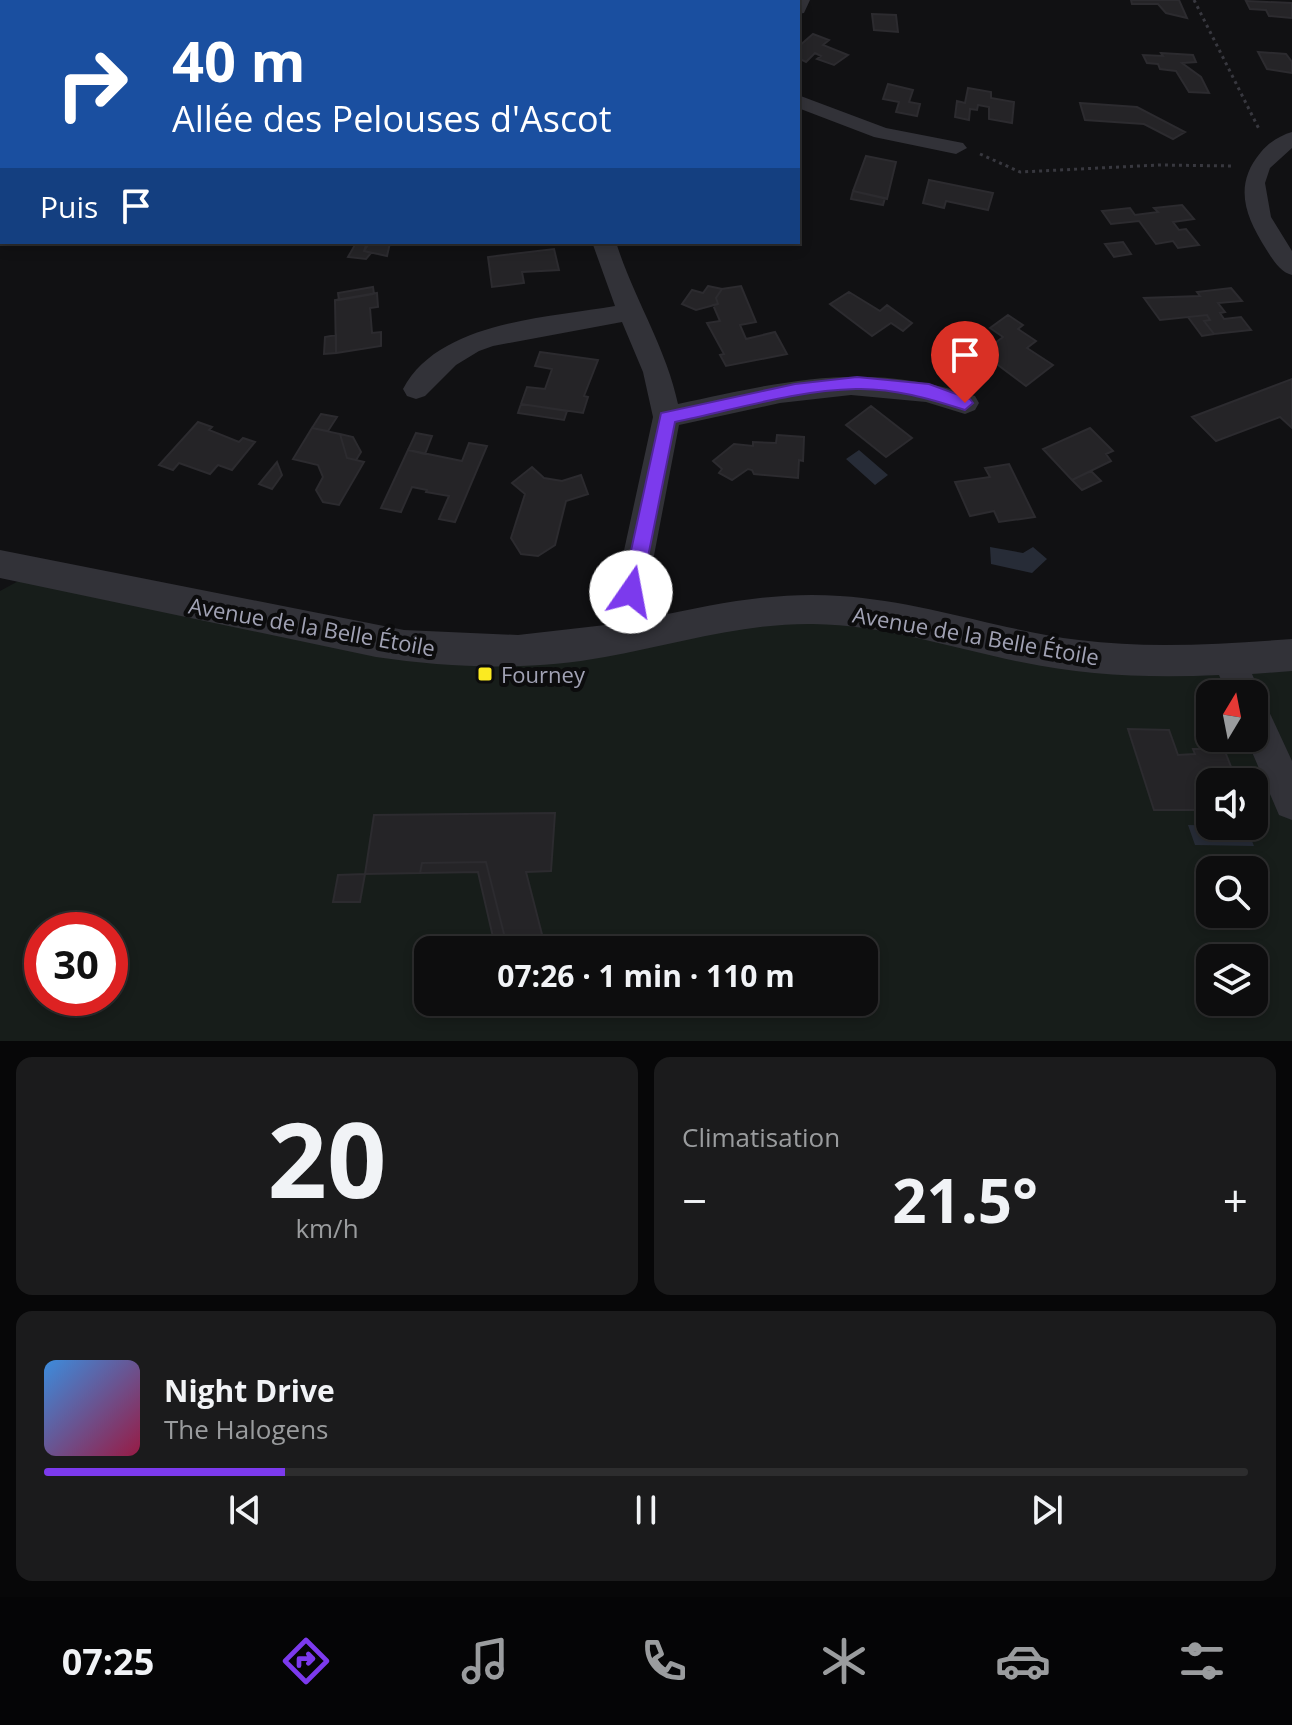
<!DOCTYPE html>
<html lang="fr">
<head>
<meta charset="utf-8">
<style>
	body { margin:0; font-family:"Open Sans",sans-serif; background:#1b1b1c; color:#f1f3f6; height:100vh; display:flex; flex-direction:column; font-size:30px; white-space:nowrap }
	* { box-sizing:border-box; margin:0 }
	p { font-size:26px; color:#9a9c9e }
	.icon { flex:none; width:44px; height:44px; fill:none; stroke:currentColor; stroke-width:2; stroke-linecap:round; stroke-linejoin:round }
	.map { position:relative; height:1041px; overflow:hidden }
	.panel { display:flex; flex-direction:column; gap:16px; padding:16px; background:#070708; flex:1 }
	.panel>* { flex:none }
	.hud { position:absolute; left:0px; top:0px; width:800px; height:244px; box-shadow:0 4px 12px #0003,0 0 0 2px #2d2d2e; background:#1a4fa0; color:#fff; overflow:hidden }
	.needle { width:52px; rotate:10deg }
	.tools { position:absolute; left:1196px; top:680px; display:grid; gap:16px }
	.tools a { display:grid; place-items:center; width:72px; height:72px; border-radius:16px; background:#0d0d0e; box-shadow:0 4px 12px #0003,0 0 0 2px #2d2d2e; font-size:40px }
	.speed { position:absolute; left:24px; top:912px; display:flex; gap:16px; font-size:40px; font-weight:700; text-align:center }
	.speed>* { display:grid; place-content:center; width:104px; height:104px; border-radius:50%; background:#0d0d0e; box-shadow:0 4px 12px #0003,0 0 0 2px #2d2d2e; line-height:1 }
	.speed .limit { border:12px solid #d22; background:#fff; color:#111 }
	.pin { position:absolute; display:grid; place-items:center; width:68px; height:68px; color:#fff; margin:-82px -34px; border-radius:50% 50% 50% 0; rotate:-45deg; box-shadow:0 0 8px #0007 }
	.pin .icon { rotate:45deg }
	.me { position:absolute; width:88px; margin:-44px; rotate:12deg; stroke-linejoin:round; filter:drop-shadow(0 0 6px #0008) }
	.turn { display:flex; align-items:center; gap:28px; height:168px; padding:0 40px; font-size:36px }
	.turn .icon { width:104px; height:104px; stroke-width:2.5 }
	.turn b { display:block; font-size:56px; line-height:68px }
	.then { display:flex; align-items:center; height:76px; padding:0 40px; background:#0003; gap:16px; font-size:30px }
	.big { font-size:60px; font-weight:700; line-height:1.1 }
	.panel .card { flex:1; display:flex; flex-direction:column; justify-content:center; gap:12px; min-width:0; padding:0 28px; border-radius:16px; background:#1b1b1c }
	.panel .dial { align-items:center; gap:0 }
	.dial b { font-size:104px; line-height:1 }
	.song { display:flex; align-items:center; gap:24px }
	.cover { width:96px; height:96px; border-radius:12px; background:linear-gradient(135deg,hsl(210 70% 55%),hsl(340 70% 35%)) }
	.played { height:8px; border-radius:4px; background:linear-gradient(90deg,#7c3aed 20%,#2d2d2e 20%) }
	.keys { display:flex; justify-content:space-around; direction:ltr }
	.heat { display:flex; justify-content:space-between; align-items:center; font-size:44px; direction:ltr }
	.panel .tiles { flex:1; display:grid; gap:16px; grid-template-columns:1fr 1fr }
	.card:last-child { grid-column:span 2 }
	.trip { position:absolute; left:414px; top:936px; width:464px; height:80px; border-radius:16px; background:#0d0d0e; box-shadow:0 4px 12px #0003,0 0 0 2px #2d2d2e; font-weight:700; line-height:80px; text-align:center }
	.tab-bar { display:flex; height:128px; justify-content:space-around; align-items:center; background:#050506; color:#9a9c9e }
	.tab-bar .icon { width:56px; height:56px }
	.tab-bar .current { color:#7c3aed }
	.tab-bar b { font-size:36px; color:#f1f3f6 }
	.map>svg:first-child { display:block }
</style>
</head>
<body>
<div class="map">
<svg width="1292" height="1041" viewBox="0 0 1292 1041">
	<rect width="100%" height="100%" fill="#111113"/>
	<path fill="#171d1a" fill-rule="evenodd" d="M35 572 404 646 755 613 1051 652 1292 655V1041H0V591ZM1210 694H1254V738H1210ZM1210 782H1254V826H1210ZM1210 870H1254V914H1210ZM42 930H110V998H42ZM428 950H864V1002H428ZM1210 958H1254V1002H1210Z"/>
	<path fill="#272c37" d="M859 450 888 475 875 485 846 459Z
		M990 547 1023 553 1033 547 1047 559 1032 573 991 564Z
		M1188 825 1246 826 1254 846 1195 845Z"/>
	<path fill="#252427" stroke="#2c2b2f" stroke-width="2" d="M1131 0H1179L1187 18 1166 13 1158 4H1132Z
		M1246 1 1292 3V18L1269 16 1266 10 1250 9Z
		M872 14 896 15 898 32 874 30Z
		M813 34 829 40 823 45 848 55 834 65 817 59 821 56 815 53 806 62 798 58V47Z
		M1258 52 1286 54 1292 62V73L1267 69Z
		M1161 53 1193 55 1196 62 1182 63 1201 77 1209 93 1189 92 1176 71 1160 69 1158 64 1147 63 1143 55 1163 56Z
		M888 84 913 90 909 102 920 104 917 116 896 112 899 102 883 99Z
		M968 88 991 92V98L1014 102 1012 123 989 119V107L978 105 977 110 970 109 969 120 955 117 957 101 965 103Z
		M1080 103 1137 107 1185 132 1173 139 1144 124 1085 120Z
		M866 156 896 162 887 199 853 191Z
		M929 180 993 193 988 210 946 201 944 208 923 203Z
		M853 191 885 198 883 205 851 199Z
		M1182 205 1194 219 1173 222 1179 230 1186 229 1199 245 1178 248 1173 241 1156 244 1139 221 1111 224 1102 211 1130 208 1135 215 1158 212 1154 208Z
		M367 242H400L390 243 387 256 364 251Z
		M1123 242 1131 254 1114 257 1105 244Z
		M356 243 368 245 364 251 371 253 366 259 348 257Z
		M554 249 559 270 522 272 524 283 492 287 488 257Z
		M708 286 722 289 716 298 718 304 696 310 682 304 692 290 703 293Z
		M741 286 756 322 740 325 746 339 775 332 787 354 726 366 720 355 724 354 707 323 720 321 713 305 718 304 716 298 722 289Z
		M373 287 374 294 339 300 338 293Z
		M1231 288 1242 301 1218 303 1225 312 1220 313 1224 319 1241 317 1251 330 1214 334 1204 321 1210 320 1207 315 1160 320 1144 298 1200 296 1197 292Z
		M849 292 880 311 887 305 912 323 903 331 891 323 872 336 830 304Z
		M377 293 378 307 370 308 372 333 381 332V346L336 353 335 300Z
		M1008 315 1023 325 1018 329 1036 341 1027 348 1053 365 1026 386 982 353 1003 337 990 328Z
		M1207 315 1210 320 1204 321 1214 334 1202 336 1188 317Z
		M336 335V353L324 354 325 337Z
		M540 352 598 360 584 396 588 397 583 413 521 404 527 387 545 389 552 369 535 366Z
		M1292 379V428L1280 417 1216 441 1192 417Z
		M521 404 567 411 564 420 518 413Z
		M871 406 912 438 886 457 846 425Z
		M321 414 337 417 328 431 312 428Z
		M198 422 212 427 209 430 239 442 243 438 255 442 232 470 218 465 210 474 179 463 173 470 159 465Z
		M312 428 340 434 347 458 364 462 339 505 323 502 316 490 323 477 318 465 293 459Z
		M1090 428 1113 451 1106 454 1111 461 1072 480 1043 449Z
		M416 433 432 436 425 454 408 450Z
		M340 434 353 437 361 452 356 460 347 458Z
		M777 435 804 437 803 461 799 460 798 478 754 474 752 470 748 469 732 480 719 473 722 469 713 461 734 444 753 446V442L776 443Z
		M469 443 487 446 455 522 439 519 449 496 426 492 427 490 412 487 401 512 381 508 408 450 462 461Z
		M277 462 282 475 272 489 259 484Z
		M1009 464 1035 517 999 522 994 511 970 516 955 482 990 477 985 468Z
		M532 467 544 478 562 481 581 475 588 494 566 501 555 545 538 556 521 554 511 538 525 494 512 483Z
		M1091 471 1101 481 1082 490 1072 480Z
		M1128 729 1169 730 1178 755 1195 754 1193 749H1224L1237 782H1210V810H1154Z
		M555 813 551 871 526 872 546 950H508L486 862 422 863 420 873 365 874 374 815Z
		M486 862 508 950H496L478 872 420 873 422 863Z
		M365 874 360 902H333L338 875Z"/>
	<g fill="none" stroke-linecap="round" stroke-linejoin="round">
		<path stroke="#38383f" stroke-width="3" stroke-dasharray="3 4" stroke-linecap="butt" d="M1194 0 1260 131
			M980 154 1020 172 1159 165 1234 166"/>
		<path fill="#323238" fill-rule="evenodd" d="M792 0H810L804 13 798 14V2Z
			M798 95 886 128 963 143 967 148 956 154 874 137 798 108Z
			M1292 132V148L1270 168 1265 183 1271 217 1292 251V275C1280 272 1273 260 1266 249 1245 216 1233 185 1261 152 1268 143 1281 135 1292 132Z
			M592 242H616C633 297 666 347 678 404 786 381 865 360 975 396L979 403 975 410 965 414 926 402 851 395 780 403 679 425 647 592 654 617C715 604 777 591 840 596 921 601 999 630 1079 640 1150 649 1221 644 1292 639V671L1252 674 1261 694 1258 701 1266 705 1292 761V820L1279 815 1246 738H1254V694H1227L1219 675C1152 678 1086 676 1021 662 952 648 884 625 813 624 742 623 674 645 605 657 529 671 452 668 376 657L0 578V550L404 630 518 635 623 623 615 592 653 417 643 372 622 322 493 346 479 351 456 365 425 396 416 399 407 396 403 389C439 321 547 318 615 306Z"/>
	</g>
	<path fill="#7c3aed" stroke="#51269a" stroke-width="2" d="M857 377 929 384 970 399 973 403 965 410C930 399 894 388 856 389 796 390 734 410 675 422L641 592 638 598 631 601 624 598 622 592 661 413 795 384Z"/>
	<rect fill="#fbea21" stroke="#0c0c0d" stroke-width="3" x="477" y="666" width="16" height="16" rx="4"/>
	<g text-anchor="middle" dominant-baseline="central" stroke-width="8" stroke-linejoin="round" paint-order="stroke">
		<g font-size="22" fill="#a1a2b4" stroke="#0c0c0d">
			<text transform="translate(312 626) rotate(10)">Avenue de la Belle Étoile</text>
			<text transform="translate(976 635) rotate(10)">Avenue de la Belle Étoile</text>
		</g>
		<g font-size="22" fill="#a1a2b4" stroke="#0c0c0d" text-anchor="start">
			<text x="501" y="674">Fourney</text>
		</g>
	</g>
</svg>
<div class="tools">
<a><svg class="needle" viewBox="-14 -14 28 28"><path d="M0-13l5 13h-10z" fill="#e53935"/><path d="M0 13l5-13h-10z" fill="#9a9c9e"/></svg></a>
<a><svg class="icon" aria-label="sound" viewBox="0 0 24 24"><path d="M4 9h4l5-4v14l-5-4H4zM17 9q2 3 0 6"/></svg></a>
<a><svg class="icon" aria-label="search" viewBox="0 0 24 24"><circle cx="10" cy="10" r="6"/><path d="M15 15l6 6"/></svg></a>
<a><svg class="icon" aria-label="layers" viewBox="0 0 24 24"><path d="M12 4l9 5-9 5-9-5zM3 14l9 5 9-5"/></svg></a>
</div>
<div class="speed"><div class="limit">30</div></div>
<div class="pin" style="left:965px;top:403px;background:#d93025"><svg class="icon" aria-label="arrive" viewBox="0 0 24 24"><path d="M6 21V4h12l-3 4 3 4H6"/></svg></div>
<svg class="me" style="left:631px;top:592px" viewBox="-20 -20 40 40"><circle r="19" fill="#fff"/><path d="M0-13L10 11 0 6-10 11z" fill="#7c3aed"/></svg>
<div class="trip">07:26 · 1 min · 110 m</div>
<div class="hud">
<div class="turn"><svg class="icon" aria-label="right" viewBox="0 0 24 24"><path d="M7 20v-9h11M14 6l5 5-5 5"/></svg><div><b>40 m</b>Allée des Pelouses d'Ascot</div></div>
<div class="then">Puis<svg class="icon" aria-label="arrive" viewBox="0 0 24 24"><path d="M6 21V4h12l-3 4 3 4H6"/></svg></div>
</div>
</div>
<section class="panel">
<div class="tiles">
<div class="card dial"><b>20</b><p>km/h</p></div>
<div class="card"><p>Climatisation</p>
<div class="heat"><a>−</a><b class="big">21.5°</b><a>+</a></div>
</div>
<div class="card">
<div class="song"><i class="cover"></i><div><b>Night Drive</b><p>The Halogens</p></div></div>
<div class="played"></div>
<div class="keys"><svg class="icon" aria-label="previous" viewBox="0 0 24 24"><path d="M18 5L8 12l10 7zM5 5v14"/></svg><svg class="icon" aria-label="pause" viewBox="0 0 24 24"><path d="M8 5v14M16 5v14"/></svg><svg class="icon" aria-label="next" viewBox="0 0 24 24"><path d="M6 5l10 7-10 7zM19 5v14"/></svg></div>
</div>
</div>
</section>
<nav class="tab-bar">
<b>07:25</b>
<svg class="icon current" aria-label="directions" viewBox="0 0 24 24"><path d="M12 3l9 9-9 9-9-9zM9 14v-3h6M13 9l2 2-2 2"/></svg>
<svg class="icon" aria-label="music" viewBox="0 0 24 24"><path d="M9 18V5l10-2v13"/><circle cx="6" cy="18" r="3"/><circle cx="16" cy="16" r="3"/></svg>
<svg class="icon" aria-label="phone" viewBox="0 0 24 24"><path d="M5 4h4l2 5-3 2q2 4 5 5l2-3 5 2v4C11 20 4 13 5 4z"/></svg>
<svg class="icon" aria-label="climate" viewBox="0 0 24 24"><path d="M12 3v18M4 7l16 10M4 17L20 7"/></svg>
<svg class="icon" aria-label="car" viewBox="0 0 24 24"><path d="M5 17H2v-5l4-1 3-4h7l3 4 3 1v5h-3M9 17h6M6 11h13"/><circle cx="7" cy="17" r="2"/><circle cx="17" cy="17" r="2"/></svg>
<svg class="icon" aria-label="filters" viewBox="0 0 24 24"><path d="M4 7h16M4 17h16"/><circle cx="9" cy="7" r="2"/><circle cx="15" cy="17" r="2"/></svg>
</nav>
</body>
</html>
